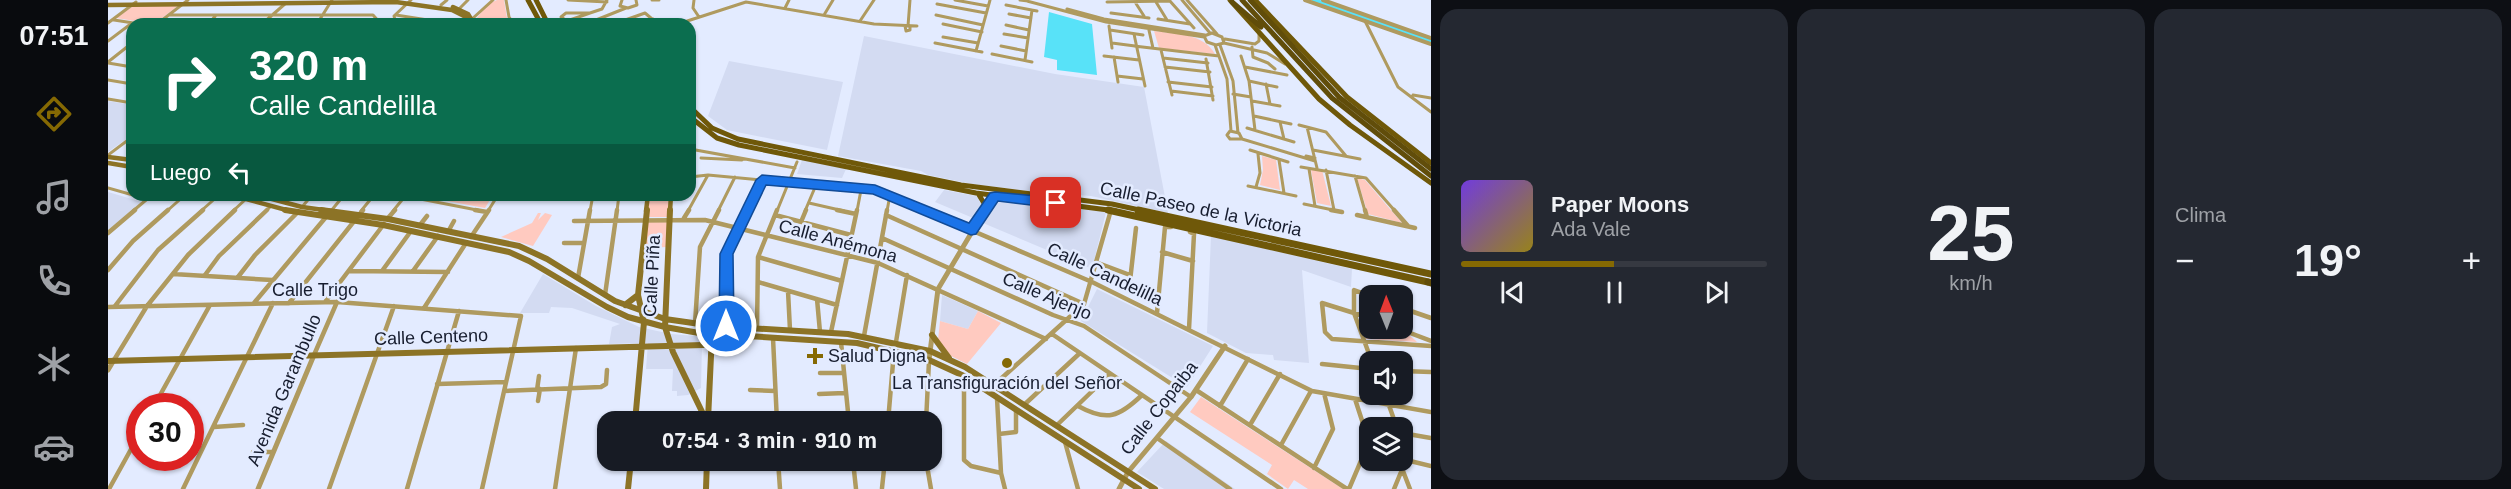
<!DOCTYPE html>
<html lang="es">
<head>
<meta charset="utf-8">
<style>
	body { margin:0; font-family:Helvetica,sans-serif; background:#242831; color:#f1f3f6; height:100vh; display:flex; flex-direction:column; font-size:22px; white-space:nowrap }
	* { box-sizing:border-box; margin:0 }
	p { font-size:20px; color:#9ea1a6 }
	.icon { flex:none; width:33px; height:33px; fill:none; stroke:currentColor; stroke-width:2; stroke-linecap:round; stroke-linejoin:round }
	.map { position:relative; flex:1; overflow:hidden }
	.drawer { display:flex; flex-direction:column; gap:9px; padding:9px; background:#0d0f14; width:1080px }
	.drawer>* { flex:none }
	.top-card { position:absolute; left:18px; top:18px; width:570px; height:183px; border-radius:18px; box-shadow:0 2px 4px #0004; background:#0b6e4f; color:#fff; overflow:hidden }
	.needle { width:39px; rotate:359deg }
	.fabs { position:absolute; left:1251px; top:285px; display:grid; gap:12px }
	.fabs a { display:grid; place-items:center; width:54px; height:54px; border-radius:12px; background:#171b24; box-shadow:0 2px 4px #0004; font-size:30px }
	.speed { position:absolute; left:18px; top:393px; display:flex; gap:12px; font-size:30px; font-weight:700; text-align:center }
	.speed>* { display:grid; place-content:center; width:78px; height:78px; border-radius:50%; background:#171b24; box-shadow:0 2px 4px #0004; line-height:1 }
	.speed .limit { border:9px solid #d22; background:#fff; color:#111 }
	.pin { position:absolute; display:grid; place-items:center; width:51px; height:51px; color:#fff; margin:-26px; border-radius:12px; box-shadow:0 3px 9px #0006 }
	.me { position:absolute; width:66px; margin:-33px; rotate:0deg; stroke-linejoin:round; filter:drop-shadow(0 0 4px #0008) }
	.turn { display:flex; align-items:center; gap:21px; height:126px; padding:0 24px; font-size:27px }
	.turn .icon { width:78px; height:78px; stroke-width:2.5 }
	.turn b { display:block; font-size:42px; line-height:51px }
	.then { display:flex; align-items:center; height:57px; padding:0 24px; background:#0003; gap:12px; font-size:22px }
	.big { font-size:45px; font-weight:600; line-height:1.1 }
	.drawer .widget { flex:1; display:flex; flex-direction:column; justify-content:center; gap:9px; min-width:0; padding:0 21px; border-radius:18px; background:#242831 }
	.drawer .dial { align-items:center; gap:0 }
	.dial b { font-size:78px; line-height:1 }
	.song { display:flex; align-items:center; gap:18px }
	.cover { width:72px; height:72px; border-radius:9px; background:linear-gradient(135deg,hsl(260 70% 55%),hsl(50 70% 35%)) }
	.played { height:6px; border-radius:3px; background:linear-gradient(90deg,#856903 50%,#363941 50%) }
	.keys { display:flex; justify-content:space-around; direction:ltr }
	.heat { display:flex; justify-content:space-between; align-items:center; font-size:33px; direction:ltr }
	.drawer .tiles { flex:1; display:grid; gap:9px; grid-template-columns:repeat(3,1fr) }
	.trip { position:absolute; left:489px; top:411px; width:345px; height:60px; border-radius:18px; background:#171b24; box-shadow:0 2px 4px #0004; font-weight:600; line-height:60px; text-align:center }
	main { display:flex; flex:1; min-height:0 }
	.tab-bar { display:flex; flex-direction:column; width:108px; justify-content:space-around; align-items:center; background:#090b0e; color:#9ea1a6 }
	.tab-bar .icon { width:42px; height:42px }
	.tab-bar .on { color:#856903 }
	.tab-bar b { font-size:27px; color:#f1f3f6 }
	.map>svg:first-child { display:block }
</style>
</head>
<body>
<main>
<nav class="tab-bar">
<b>07:51</b>
<svg class="icon on" aria-label="directions" viewBox="0 0 24 24"><path d="M12 3l9 9-9 9-9-9zM9 14v-3h6M13 9l2 2-2 2"/></svg>
<svg class="icon" aria-label="music" viewBox="0 0 24 24"><path d="M9 18V5l10-2v13"/><circle cx="6" cy="18" r="3"/><circle cx="16" cy="16" r="3"/></svg>
<svg class="icon" aria-label="phone" viewBox="0 0 24 24"><path d="M5 4h4l2 5-3 2q2 4 5 5l2-3 5 2v4C11 20 4 13 5 4z"/></svg>
<svg class="icon" aria-label="climate" viewBox="0 0 24 24"><path d="M12 3v18M4 7l16 10M4 17L20 7"/></svg>
<svg class="icon" aria-label="car" viewBox="0 0 24 24"><path d="M5 17H2v-5l4-1 3-4h7l3 4 3 1v5h-3M9 17h6M6 11h13"/><circle cx="7" cy="17" r="2"/><circle cx="17" cy="17" r="2"/></svg>
</nav>
<div class="map">
<svg width="1323" height="489" viewBox="0 0 1323 489">
	<rect width="100%" height="100%" fill="#e3ebff"/>
	<path fill="#d3dbf2" d="M756 36 947 74 1036 87 1060 213 983 196 912 190 864 184 820 175 813 171 730 156Z
		M621 61 735 82 719 150 619 130 600 116Z
		M0 101 24 105V135L0 152Z
		M694 160 738 169 734 178 689 174Z
		M836 190 868 196 874 203 865 218 827 202Z
		M0 192 34 202 0 230Z
		M897 201 998 212 984 269 875 223 885 204Z
		M1103 236 1244 269 1243 287 1194 270 1201 363 1166 360 1165 355 1138 353 1099 333Z
		M435 274 488 306 531 327 563 334 625 339V341L594 342 593 388 580 395 569 396V391H564L565 369H538L540 343 501 344 504 327 512 324 464 308 443 307 441 313H412Z
		M989 289 1105 346 1079 387 973 321Z
		M834 295 870 311 860 329 832 321Z
		M1058 441 1127 489H1056L1029 472Z"/>
	<path fill="#ffcac0" d="M389 0H396L399 18 403 24H369L368 19 380 4Z
		M71 5 46 24 8 18 25 6Z
		M1046 31C1068 34 1095 33 1107 54L1051 48Z
		M1154 156 1168 160 1172 190 1152 185 1155 170Z
		M1203 170H1214L1223 206 1209 203Z
		M1249 178 1257 180 1294 223 1260 214Z
		M330 195H385L377 208 328 199Z
		M542 195H561L560 217H539Z
		M430 213H433L430 220 437 213 444 215 425 246 393 237 424 223Z
		M561 221 559 247 537 248 539 222Z
		M870 311 893 323 859 364 843 356 830 340 832 321 860 329Z
		M1252 317 1261 321 1262 328C1277 329 1298 329 1309 342L1258 339Z
		M1093 397 1235 489H1200L1186 480 1180 489 1159 474 1164 465 1082 412Z"/>
	<path fill="#58e2f8" d="M941 12 984 24 989 75 949 70V60L936 57Z"/>
	<g fill="none" stroke-linecap="round" stroke-linejoin="round">
		<path stroke="#58e2f8" stroke-width="4" d="M1206 0 1323 41"/>
		<path stroke="#af9a5f" stroke-width="3" d="M398 0 401 17 406 24
			M460 0 499 2
			M514 0 512 6 520 8 529 5 528 0
			M544 0H551
			M586 0 585 8 591 17
			M847 0 880 6
			M912 0 920 1
			M1061 0 1086 28
			M1074 0 1102 33
			M1079 0 1109 34
			M919 1 998 22 1096 37
			M999 2 1062 1
			M1027 2 1036 16
			M1048 2 1059 20
			M829 4 878 13
			M333 5 339 0
			M898 5 929 11
			M677 8 681 0
			M351 9 360 0
			M959 9 996 19 1097 35
			M458 13H482L459 21 453 17Z
			M482 13 494 9 499 0
			M1003 13 1041 18
			M901 14 923 18
			M61 15H265L273 24
			M288 15 326 21 330 24
			M716 15 725 0
			M828 15 875 25
			M364 19 385 0
			M1050 19 1082 24
			M6 20 32 24
			M752 21 766 0
			M1257 21 1290 87 1323 112
			M0 23 28 2
			M49 24 80 0
			M101 24 108 15
			M154 24 178 3
			M209 24 224 0
			M288 24 286 16 303 0
			M478 24 518 8
			M506 24 537 13 550 24
			M529 24 545 19
			M570 24 638 2 766 24 809 26
			M835 24 874 32
			M898 25 921 30
			M797 26 798 31 802 30V26
			M800 26 802 0
			M1001 26 1004 48
			M1040 26 1045 48
			M1002 30 1035 35
			M1104 33 1114 37 1116 43 1108 45 1099 42 1096 36Z
			M896 34 920 38
			M1026 34 1037 86
			M835 37 870 43
			M1117 39 1147 44 1151 41V34
			M0 41 24 23
			M827 43 874 52
			M1004 43 1027 46
			M1116 43 1159 53 1177 64
			M1107 45 1119 79 1123 131
			M1112 45 1125 81 1130 133
			M893 46 918 51
			M1026 46 1111 56
			M1144 47 1145 57 1160 63 1167 69
			M1053 50 1064 95
			M868 51 882 0
			M884 54 924 62
			M996 56 1031 60
			M1133 56 1141 81 1147 130
			M1006 57 1010 82
			M1055 58 1100 63
			M1098 59 1105 100
			M917 60 924 10
			M0 62 24 43
			M0 63 24 67
			M1057 67 1102 72
			M1137 67 1179 75
			M1009 76 1035 79
			M0 80 24 84
			M1141 81 1169 87
			M1060 82 1104 87
			M1158 84 1162 104
			M1063 91 1105 96
			M1125 94 1143 97
			M1305 95 1323 98
			M0 99 24 103
			M1144 101 1172 106
			M1146 116 1183 124
			M1172 122 1176 139
			M1191 125 1218 132 1238 156
			M1199 127 1209 168
			M1139 128 1186 142
			M1122 131 1131 133 1134 139H1122L1119 135Z
			M1134 139 1207 161
			M582 149 687 168
			M1142 150 1180 162
			M1205 150 1252 159
			M0 155 24 137
			M1198 156 1207 158
			M593 158 634 160
			M1171 160 1176 193
			M1193 167 1258 178 1287 211
			M1201 169 1207 206
			M1218 170 1226 210
			M1247 176 1257 211
			M582 177 600 175 773 191 820 211
			M1140 186 1188 196
			M1148 187 1152 173 1150 154
			M0 188 39 199
			M297 196 374 211
			M701 203 736 211
			M1196 204 1230 211
			M194 207 204 195
			M25 211 44 195
			M59 211 77 195
			M93 211 111 195
			M125 211 138 199
			M158 211 163 206
			M223 211 236 195
			M253 211 266 195
			M285 211 298 195
			M380 211 390 195
			M482 211 485 195
			M509 211 511 195
			M580 211 600 175
			M610 211 627 177
			M639 211 654 180
			M669 211 689 162
			M697 211 708 185
			M749 211 753 190
			M779 211 782 195"/>
		<path stroke="#af9a5f" stroke-width="4.5" d="M367 210 379 212
			M729 210 748 214
			M816 210 984 282 1204 391 1323 412
			M1223 210 1234 212
			M1257 210 1259 217
			M1286 210 1300 226
			M667 215 743 235
			M778 215 976 304
			M1249 215 1307 228
			M280 218 287 210
			M576 218 581 210
			M466 221 597 220 770 263 938 339
			M693 222 698 210
			M312 225 319 216
			M341 230 346 221
			M0 233 27 210
			M363 237 381 210
			M774 238 945 315 976 326 1083 397
			M456 243H475
			M1054 252 1085 261
			M650 257 734 281
			M990 263 1022 275
			M0 270 25 241 60 210
			M241 271 340 272
			M274 271 303 231
			M305 271 330 236
			M65 274 164 280
			M97 275 111 256 159 210
			M130 277 147 255 189 213
			M470 278 482 210
			M1022 281 1028 228
			M650 282 729 305
			M680 291 682 330
			M497 295 509 210
			M1262 296 1246 290V313L1264 362
			M709 299 712 332
			M217 302 276 224
			M146 303 218 217
			M181 303 255 210
			M7 306 50 250 95 210
			M0 307 229 302 413 316 374 489
			M316 308 358 243
			M1294 308 1323 318
			M1049 313 1057 227H1063
			M1262 318 1214 303 1217 332 1224 339 1323 346
			M587 324 592 247 611 210
			M618 326 619 254 640 210
			M649 328 650 257 669 210
			M1289 328 1323 341
			M1081 329 1086 234 1082 232
			M723 332 749 210
			M944 334 1173 489
			M756 336 779 210
			M665 338 669 422
			M733 342 741 422
			M788 342 799 275
			M206 355 229 302
			M6 360 39 306 80 255 127 210
			M1214 364 1262 369
			M1294 371 1323 372
			M712 373H735
			M856 376V460L863 466 893 473
			M329 384 397 382
			M886 385 976 304 1003 210
			M429 390 431 376
			M642 390 667 391
			M1088 390 1239 489
			M396 391 493 387 498 384 499 370
			M711 394 737 393
			M1277 394 1289 428
			M889 398 893 473 897 489
			M430 401 432 389
			M917 404 972 353
			M46 406 102 305
			M970 406C999 422 1011 417 1034 395
			M1112 406 1140 359
			M639 416H668
			M711 417 740 416
			M780 422 786 351
			M818 422 821 361
			M949 425 1002 374
			M1142 425 1172 374
			M106 427 135 425
			M1294 433 1323 438
			M891 434 908 432V410
			M1049 438 1122 489
			M957 442 970 489
			M1173 445 1203 391
			M145 452H165
			M670 460 672 489
			M818 460 823 489
			M1298 460 1323 466
			M745 461 748 489
			M671 464 745 461
			M1206 468 1225 429 1216 393
			M1295 471 1302 489
			M774 488 777 460
			M1 489 32 433
			M75 489 165 303
			M221 489 286 306
			M299 489 351 311
			M447 489 468 348
			M1241 489 1261 442 1247 399
			M1286 489 1298 460 1294 444"/>
		<path stroke="#af9a5f" stroke-width="4" d="M1197 0 1323 44
			M1215 0 1323 38
			M876 211 888 193"/>
		<path stroke="#af9a5f" stroke-width="5" d="M821 360 830 289 877 210
			M0 370 6 360
			M150 489 206 355
			M1011 489 1020 472 1083 397 1117 346"/>
		<path stroke="#8c7326" stroke-width="4.5" d="M0 5 288 2 344 10 356 16 361 24
			M345 7 360 14 366 24
			M0 157 24 160
			M0 163 24 167
			M123 195 182 211
			M149 195 194 207 223 211
			M538 211 540 195
			M562 211 563 195"/>
		<path stroke="#8c7326" stroke-width="6" d="M177 210 275 225 401 252 421 261 499 307 520 317 557 327 591 333 749 343 821 360 856 376 1031 489
			M213 210 280 219 411 246 439 259 507 301 557 319 606 326 740 334 822 351 857 367 1047 489
			M562 210 557 327 565 352 599 422
			M517 305 530 295
			M824 335 841 358
			M0 361 633 344 639 343 645 335
			M600 420 604 334
			M527 422 536 322 530 295 539 210
			M520 489 523 460
			M598 489 599 460"/>
		<path stroke="#6f5809" stroke-width="5" d="M420 0 433 24
			M428 0 440 24
			M1122 0 1211 99 1242 125 1323 183
			M1147 0 1239 97 1323 163
			M582 107 604 128 630 139 853 185 1004 204 1036 211
			M582 117 609 138 631 145 868 193 1008 211
			M871 195 879 208"/>
		<path stroke="#6f5809" stroke-width="7" d="M1000 210 1320 282
			M1030 210 1323 274"/>
		<path stroke="#614d0a" stroke-width="5" d="M1134 0 1224 98 1323 176
			M1142 0 1231 97 1323 169
			M1124 2 1153 27"/>
		<path stroke="#614d0a" stroke-width="7" d="M1320 282 1323 283"/>
	</g>
	<path fill="#1a73e8" stroke="#114b97" stroke-width="1.5" d="M654 175 767 185 861 223 882 193 887 192 948 198 954 203 948 208 890 201 868 234 863 235 765 194 658 185 625 254 626 326 624 331 618 333 613 331 611 326 612 254 648 180Z"/>
	<g fill="#856903" stroke="#e3ebff" stroke-width="2">
		<path d="M704 347h6v6h6v6h-6v6h-6v-6h-6v-6h6z"/>
		<circle cx="899" cy="363" r="6"/>
	</g>
	<g text-anchor="middle" dominant-baseline="central" stroke-width="5" stroke-linejoin="round" paint-order="stroke">
		<g font-size="18" fill="#171d2f" stroke="#e3ebff">
			<text transform="translate(1093 209) rotate(12)">Calle Paseo de la Victoria</text>
			<text transform="translate(730 241) rotate(15)">Calle Anémona</text>
			<text transform="translate(997 274) rotate(25)">Calle Candelilla</text>
			<text transform="translate(544 276) rotate(-87)">Calle Piña</text>
			<text x="207" y="290">Calle Trigo</text>
			<text transform="translate(939 296) rotate(23)">Calle Ajenjo</text>
			<text transform="translate(323 337) rotate(-2)">Calle Centeno</text>
			<text transform="translate(176 390) rotate(-67)">Avenida Garambullo</text>
			<text transform="translate(1051 408) rotate(-52)">Calle Copaiba</text>
		</g>
		<g font-size="18" fill="#171d2f" stroke="#e3ebff" text-anchor="start">
			<text x="720" y="356">Salud Digna</text>
			<text x="899" y="383" text-anchor="middle">La Transfiguración del Señor</text>
		</g>
	</g>
</svg>
<div class="fabs">
<a><svg class="needle" viewBox="-14 -14 28 28"><path d="M0-13l5 13h-10z" fill="#e53935"/><path d="M0 13l5-13h-10z" fill="#9ea1a6"/></svg></a>
<a><svg class="icon" aria-label="sound" viewBox="0 0 24 24"><path d="M4 9h4l5-4v14l-5-4H4zM17 9q2 3 0 6"/></svg></a>
<a><svg class="icon" aria-label="layers" viewBox="0 0 24 24"><path d="M12 4l9 5-9 5-9-5zM3 14l9 5 9-5"/></svg></a>
</div>
<div class="speed"><div class="limit">30</div></div>
<div class="pin" style="left:948px;top:203px;background:#d93025"><svg class="icon" aria-label="arrive" viewBox="0 0 24 24"><path d="M6 21V4h12l-3 4 3 4H6"/></svg></div>
<svg class="me" style="left:618px;top:326px" viewBox="-20 -20 40 40"><circle r="17" fill="#1a73e8" stroke="#fff" stroke-width="3"/><path d="M0-11L8 9 0 5-8 9z" fill="#fff"/></svg>
<div class="trip">07:54 · 3 min · 910 m</div>
<div class="top-card">
<div class="turn"><svg class="icon" aria-label="right" viewBox="0 0 24 24"><path d="M7 20v-9h11M14 6l5 5-5 5"/></svg><div><b>320 m</b>Calle Candelilla</div></div>
<div class="then">Luego<svg class="icon" aria-label="left" viewBox="0 0 24 24"><path d="M17 20v-9H6M10 6l-5 5 5 5"/></svg></div>
</div>
</div>
<section class="drawer">
<div class="tiles">
<div class="widget">
<div class="song"><i class="cover"></i><div><b>Paper Moons</b><p>Ada Vale</p></div></div>
<div class="played"></div>
<div class="keys"><svg class="icon" aria-label="previous" viewBox="0 0 24 24"><path d="M18 5L8 12l10 7zM5 5v14"/></svg><svg class="icon" aria-label="pause" viewBox="0 0 24 24"><path d="M8 5v14M16 5v14"/></svg><svg class="icon" aria-label="next" viewBox="0 0 24 24"><path d="M6 5l10 7-10 7zM19 5v14"/></svg></div>
</div>
<div class="widget dial"><b>25</b><p>km/h</p></div>
<div class="widget"><p>Clima</p>
<div class="heat"><a>−</a><b class="big">19°</b><a>+</a></div>
</div>
</div>
</section>
</main>
</body>
</html>
